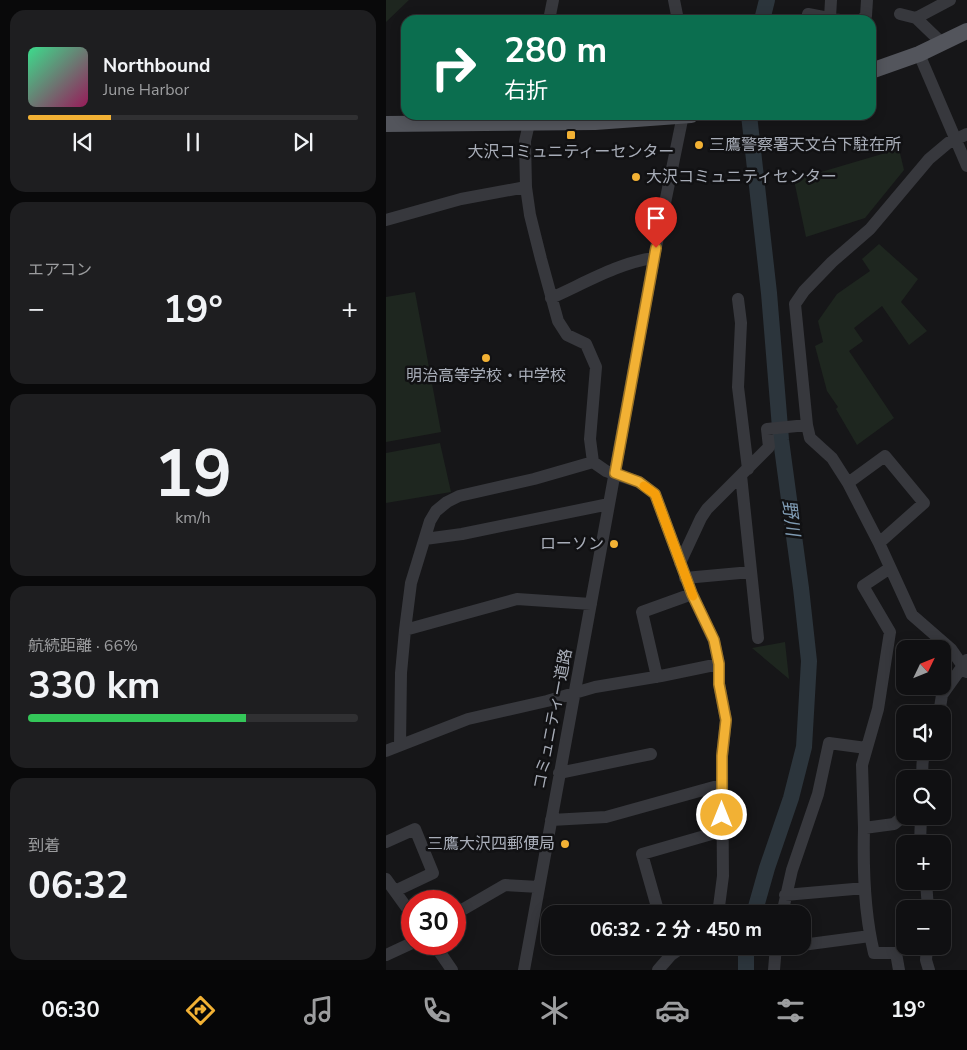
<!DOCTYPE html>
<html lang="ja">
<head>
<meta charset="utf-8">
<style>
	body { margin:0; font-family:"Nunito Sans","Noto Sans JP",sans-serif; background:#1e1e20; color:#f1f3f6; height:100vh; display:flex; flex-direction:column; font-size:19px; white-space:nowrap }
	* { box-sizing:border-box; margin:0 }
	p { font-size:16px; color:#9c9d9f }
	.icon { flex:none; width:28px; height:28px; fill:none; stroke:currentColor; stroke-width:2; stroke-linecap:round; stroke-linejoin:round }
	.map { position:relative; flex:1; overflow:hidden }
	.sheet { display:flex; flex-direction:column; gap:10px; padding:10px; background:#09090a; width:386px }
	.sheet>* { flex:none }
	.top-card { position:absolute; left:15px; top:15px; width:475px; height:105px; border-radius:15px; box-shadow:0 2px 12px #0003,0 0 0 1px #303032; background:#0b6e4f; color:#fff; overflow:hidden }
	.needle { width:32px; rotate:47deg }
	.buttons { position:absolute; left:510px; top:640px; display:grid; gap:10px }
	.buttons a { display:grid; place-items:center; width:55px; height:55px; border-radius:10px; background:#101012; box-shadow:0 2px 12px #0003,0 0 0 1px #303032; font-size:25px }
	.speed { position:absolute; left:15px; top:890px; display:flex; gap:10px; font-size:25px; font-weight:700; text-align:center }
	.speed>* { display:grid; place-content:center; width:65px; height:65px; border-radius:50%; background:#101012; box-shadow:0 2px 12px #0003,0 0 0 1px #303032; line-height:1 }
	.speed .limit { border:8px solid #d22; background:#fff; color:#111 }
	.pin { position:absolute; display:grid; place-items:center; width:42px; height:42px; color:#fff; margin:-51px -21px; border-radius:50% 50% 50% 0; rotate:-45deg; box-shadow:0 0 5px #0007 }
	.pin .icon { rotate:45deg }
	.me { position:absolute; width:55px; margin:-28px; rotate:0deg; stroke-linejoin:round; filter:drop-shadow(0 0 4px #0008) }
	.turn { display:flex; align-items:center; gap:18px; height:105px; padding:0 20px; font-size:22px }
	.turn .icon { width:65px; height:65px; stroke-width:2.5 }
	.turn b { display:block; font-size:35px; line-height:42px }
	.big { font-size:38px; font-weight:700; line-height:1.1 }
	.sheet .card { flex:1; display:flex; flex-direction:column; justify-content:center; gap:8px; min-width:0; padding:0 18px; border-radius:15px; background:#1e1e20 }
	.sheet .dial { align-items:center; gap:0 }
	.dial b { font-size:65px; line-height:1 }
	.song { display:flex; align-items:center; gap:15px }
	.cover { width:60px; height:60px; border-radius:8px; background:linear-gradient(135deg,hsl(150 70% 55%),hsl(330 70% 35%)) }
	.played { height:5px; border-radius:2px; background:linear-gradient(90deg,#f2b134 25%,#303032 25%) }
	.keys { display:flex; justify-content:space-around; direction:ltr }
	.heat { display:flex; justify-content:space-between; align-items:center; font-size:28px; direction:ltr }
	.charge { height:8px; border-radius:4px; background:linear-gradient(90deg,#34c759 66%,#303032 0) }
	.trip { position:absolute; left:155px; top:905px; width:270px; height:50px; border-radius:15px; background:#101012; box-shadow:0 2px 12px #0003,0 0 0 1px #303032; font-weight:700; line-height:50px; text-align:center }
	.tabs { display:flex; height:80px; justify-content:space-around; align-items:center; background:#060607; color:#9c9d9f }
	.tabs .icon { width:35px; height:35px }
	.tabs .selected { color:#f2b134 }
	.tabs b { font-size:22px; color:#f1f3f6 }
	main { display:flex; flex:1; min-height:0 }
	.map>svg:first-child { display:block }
</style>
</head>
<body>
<main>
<section class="sheet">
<div class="card">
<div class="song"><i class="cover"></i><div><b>Northbound</b><p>June Harbor</p></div></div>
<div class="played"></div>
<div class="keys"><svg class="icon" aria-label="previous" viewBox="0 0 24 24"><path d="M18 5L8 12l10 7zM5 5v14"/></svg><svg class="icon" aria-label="pause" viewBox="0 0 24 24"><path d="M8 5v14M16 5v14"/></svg><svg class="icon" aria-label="next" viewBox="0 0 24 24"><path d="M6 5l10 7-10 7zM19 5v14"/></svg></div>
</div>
<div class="card"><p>エアコン</p>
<div class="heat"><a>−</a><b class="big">19°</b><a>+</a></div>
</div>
<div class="card dial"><b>19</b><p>km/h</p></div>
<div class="card"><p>航続距離 · 66%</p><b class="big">330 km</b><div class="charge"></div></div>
<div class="card"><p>到着</p><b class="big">06:32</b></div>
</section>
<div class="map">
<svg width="581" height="970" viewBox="0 0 581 970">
	<rect width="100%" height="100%" fill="#161618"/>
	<path fill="#1e261f" d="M0 0H23L0 22Z
		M513 149 518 170 479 218 420 237 408 180Z
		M493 244 532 279 515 302 541 331 523 345 496 306 468 328 477 341 463 351 508 418 471 445 450 409 452 407 441 391 429 346 437 342 432 321 451 294 484 271 476 259Z
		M29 292 55 432 0 442V297Z
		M54 443 65 492 0 503V453Z
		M399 642 403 679 366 648Z"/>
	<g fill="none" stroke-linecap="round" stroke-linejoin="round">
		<path stroke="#2c353c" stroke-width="16" d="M376 20 381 0
			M363 115 383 293 395 440 415 588 423 661 418 747 405 798 381 868 368 914
			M360 970V946"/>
		<path stroke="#37383d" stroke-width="12" d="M288 0 292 20
			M514 14 530 18 557 44
			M444 18 445 0
			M530 18 564 0
			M163 20 167 0
			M421 20 422 14 453 20
			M475 20 480 16 481 0
			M533 54 581 166
			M145 115 139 141 140 187 144 215 155 259 172 321 181 335 200 344 210 367 204 439 207 462 220 471 253 482 269 494 306 594 328 641 333 664V684L340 720 336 756 337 876 332 914
			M0 220 75 199 140 187
			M165 298C197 284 234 262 268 258
			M352 299 355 323 352 387 362 469
			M421 425 409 304 418 291 446 262 484 229 543 159 562 143 581 134
			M355 475 372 638
			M462 483 499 456 538 503 493 543
			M39 539 76 534 223 504
			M294 563 315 518 321 509 383 447 381 429 421 425 424 438 446 458 462 483 493 543 526 615 565 649 581 672
			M504 568 477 586 504 632 492 709 476 765 478 828 508 824 519 815
			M299 578 365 572
			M19 630 131 599 205 604
			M271 677 256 612 306 594
			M553 714 556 695 581 660
			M14 745 15 673 19 630 25 583 44 521 50 511 61 502 73 496 148 479 207 462
			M0 751 82 719 161 701 209 687 275 676 333 664
			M173 773 265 754
			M536 779C537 768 535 761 539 751
			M165 820 220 817 335 785
			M478 828C477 870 478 912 488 953H510L513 970
			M0 842 29 829 47 873 9 891
			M534 844 535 816
			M0 879 26 915
			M540 881 542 909
			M399 895 479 888
			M69 914 119 885 153 887
			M273 914 256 854 336 831
			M396 914 406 870 432 794 443 743 480 748
			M48 944 66 970
			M416 945 484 936
			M541 946 540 960 543 970
			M390 949 407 946
			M0 955 26 943
			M138 970 270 247 297 115
			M272 970 285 955 298 946
			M388 970 390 946"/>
		<path stroke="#53555c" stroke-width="16" d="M485 71 533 54 581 31
			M0 124 209 122 305 115"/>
	</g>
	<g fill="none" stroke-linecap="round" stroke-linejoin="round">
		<defs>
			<path id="route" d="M270 248 229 473 253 482 269 494 306 594 328 640 333 664V684L340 720 336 756V815"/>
		</defs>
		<use href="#route" stroke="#9d7322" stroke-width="12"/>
		<use href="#route" stroke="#f2b134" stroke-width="9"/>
		<path stroke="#f59e0b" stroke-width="9" d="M258 486 269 494 307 596"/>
	</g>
	<g fill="#f2b134" stroke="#111113" stroke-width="2">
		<rect x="180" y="130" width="10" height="10" rx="2.5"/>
		<circle cx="313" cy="145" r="5"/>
		<circle cx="250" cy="177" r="5"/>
		<circle cx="100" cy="358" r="5"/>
		<circle cx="228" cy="544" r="5"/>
		<circle cx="179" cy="844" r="5"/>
	</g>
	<g text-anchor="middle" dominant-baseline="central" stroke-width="5" stroke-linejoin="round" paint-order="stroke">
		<g font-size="16" fill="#a8adb8" stroke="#111113" text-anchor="start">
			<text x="323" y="145">三鷹警察署天文台下駐在所</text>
			<text x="185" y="152" text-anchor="middle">大沢コミュニティーセンター</text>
			<text x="260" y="177">大沢コミュニティセンター</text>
			<text x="100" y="376" text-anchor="middle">明治高等学校・中学校</text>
			<text x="218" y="544" text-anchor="end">ローソン</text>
			<text x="169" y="844" text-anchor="end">三鷹大沢四郵便局</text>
		</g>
		<g font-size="16" fill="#a8adb8" stroke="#111113">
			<text transform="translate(167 719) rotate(-79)">コミュニティー道路</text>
		</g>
		<g font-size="18" font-style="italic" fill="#7f9bb3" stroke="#111113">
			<text transform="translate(405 518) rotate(83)">野川</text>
		</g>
	</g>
</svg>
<div class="buttons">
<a><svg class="needle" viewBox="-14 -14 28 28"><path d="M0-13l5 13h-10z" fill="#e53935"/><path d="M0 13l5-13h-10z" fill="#9c9d9f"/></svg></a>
<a><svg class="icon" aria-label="sound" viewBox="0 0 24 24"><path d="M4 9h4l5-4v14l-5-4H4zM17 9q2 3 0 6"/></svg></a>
<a><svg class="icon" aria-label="search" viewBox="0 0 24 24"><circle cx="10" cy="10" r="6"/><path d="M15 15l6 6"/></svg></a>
<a>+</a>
<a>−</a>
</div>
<div class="speed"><div class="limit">30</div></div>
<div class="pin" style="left:270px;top:248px;background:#d93025"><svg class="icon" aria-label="arrive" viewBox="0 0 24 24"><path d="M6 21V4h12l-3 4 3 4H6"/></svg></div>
<svg class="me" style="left:336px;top:815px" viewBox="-20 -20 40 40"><circle r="17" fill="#f2b134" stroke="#fff" stroke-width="3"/><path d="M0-11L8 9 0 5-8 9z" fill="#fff"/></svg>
<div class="trip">06:32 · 2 分 · 450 m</div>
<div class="top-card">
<div class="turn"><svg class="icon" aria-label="right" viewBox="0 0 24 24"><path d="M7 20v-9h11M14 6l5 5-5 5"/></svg><div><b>280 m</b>右折</div></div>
</div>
</div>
</main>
<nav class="tabs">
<b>06:30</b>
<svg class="icon selected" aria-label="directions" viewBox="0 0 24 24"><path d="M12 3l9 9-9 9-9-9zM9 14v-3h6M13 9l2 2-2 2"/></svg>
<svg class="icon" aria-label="music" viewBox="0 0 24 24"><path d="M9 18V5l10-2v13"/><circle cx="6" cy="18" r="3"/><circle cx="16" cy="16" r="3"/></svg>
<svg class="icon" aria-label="phone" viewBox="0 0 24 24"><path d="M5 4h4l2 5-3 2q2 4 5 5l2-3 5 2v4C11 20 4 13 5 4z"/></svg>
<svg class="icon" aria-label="climate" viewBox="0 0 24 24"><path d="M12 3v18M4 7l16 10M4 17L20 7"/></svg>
<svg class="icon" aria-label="car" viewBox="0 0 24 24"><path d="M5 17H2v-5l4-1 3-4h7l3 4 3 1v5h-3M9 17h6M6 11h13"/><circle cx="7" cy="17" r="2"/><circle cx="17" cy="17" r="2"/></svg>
<svg class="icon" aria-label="filters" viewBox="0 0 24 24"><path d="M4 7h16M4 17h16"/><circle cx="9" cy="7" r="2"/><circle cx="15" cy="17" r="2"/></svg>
<b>19°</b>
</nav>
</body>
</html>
